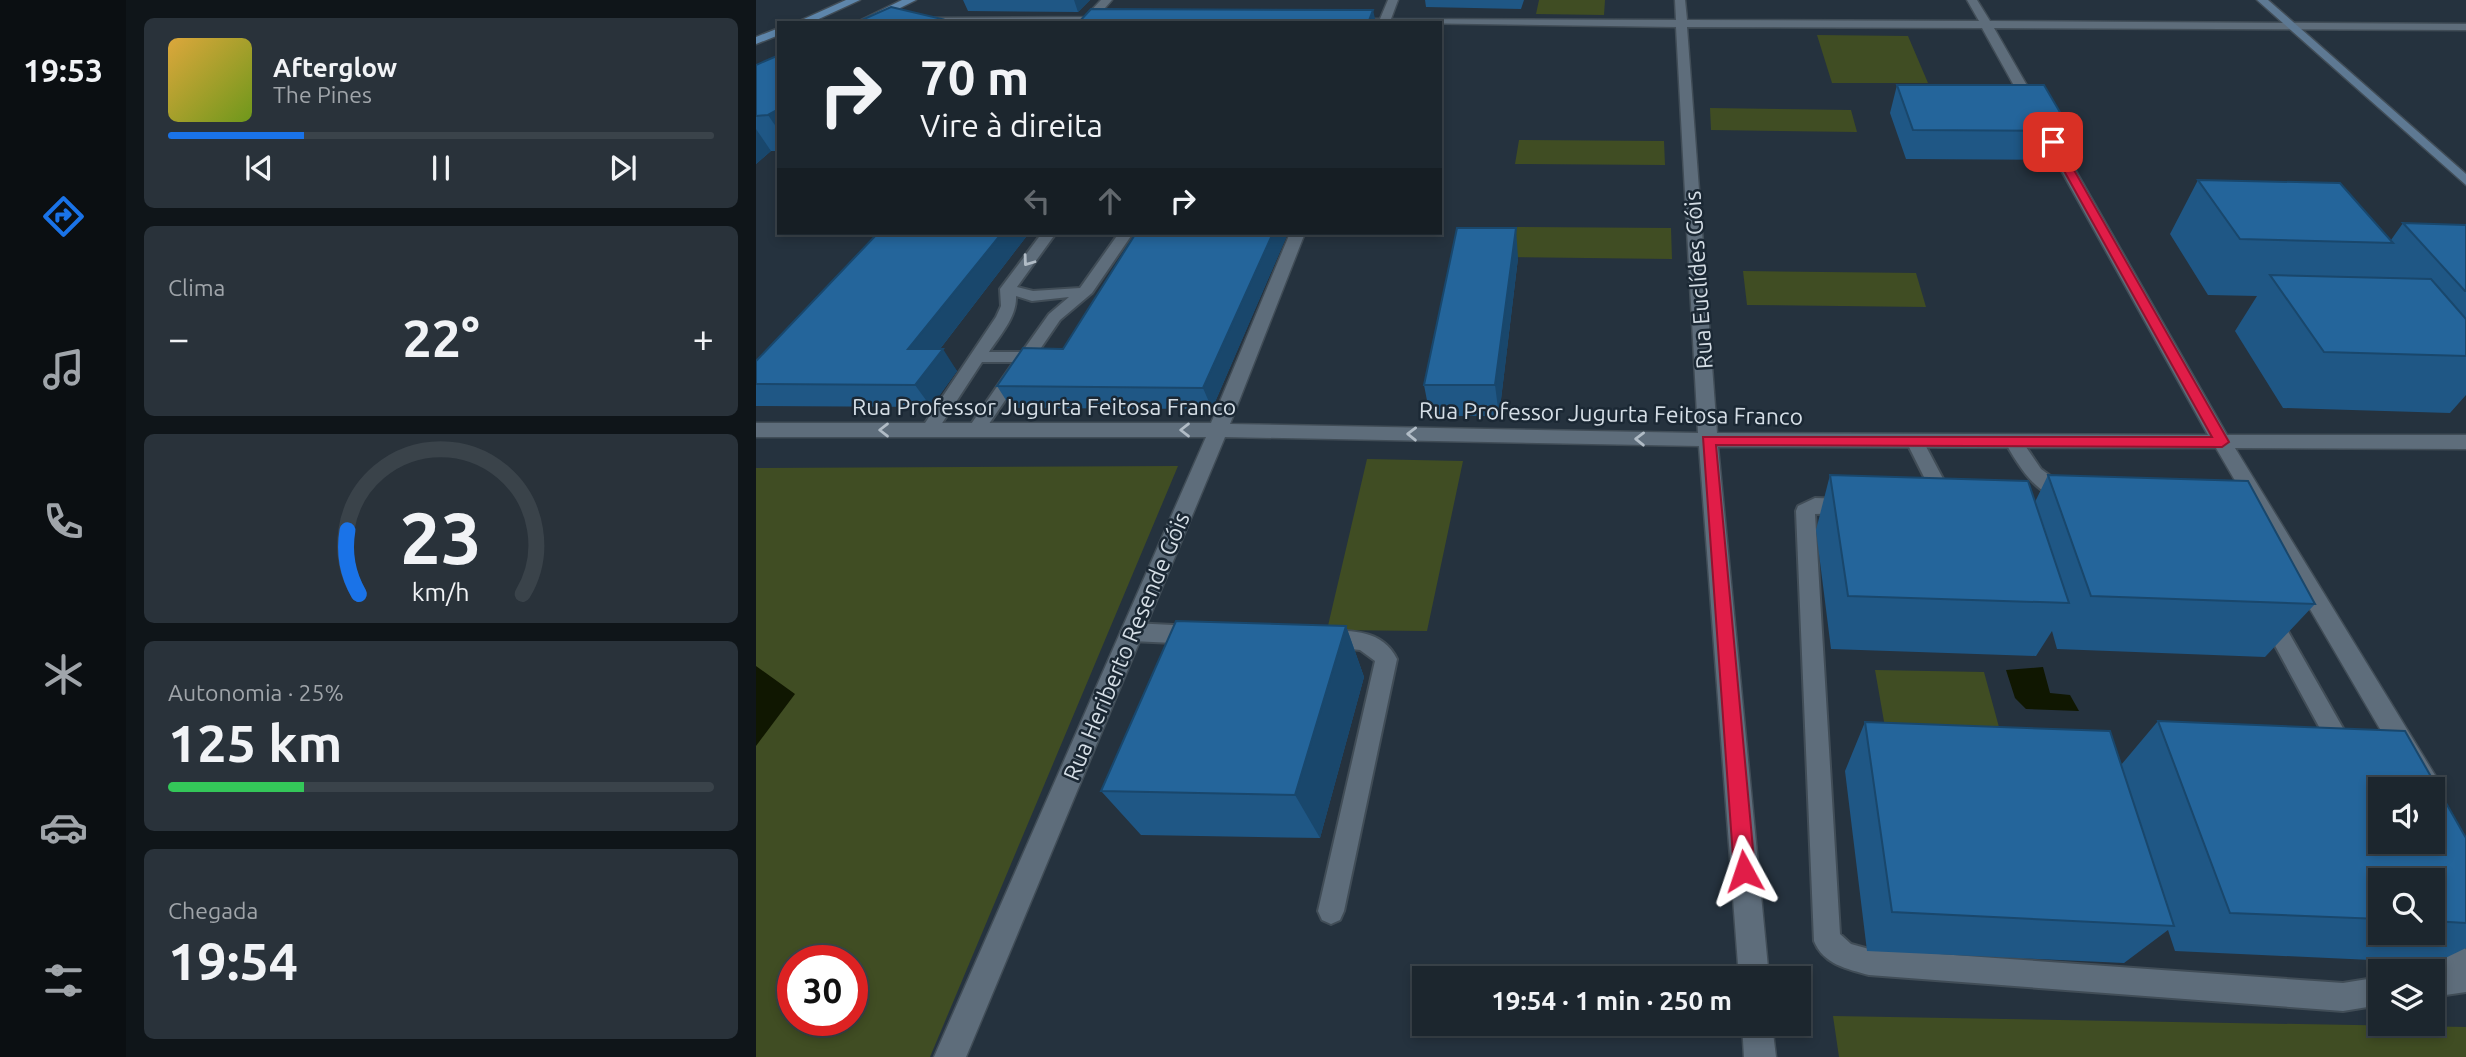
<!DOCTYPE html>
<html lang="pt">
<head>
<meta charset="utf-8">
<style>
	body { margin:0; font-family:Ubuntu,sans-serif; background:#29323a; color:#f1f3f6; height:100vh; display:flex; flex-direction:column; font-size:26px; white-space:nowrap }
	* { box-sizing:border-box; margin:0 }
	p { font-size:23px; color:#a0a5aa }
	.icon { flex:none; width:38px; height:38px; fill:none; stroke:currentColor; stroke-width:2; stroke-linecap:round; stroke-linejoin:round }
	.map { position:relative; flex:1; overflow:hidden }
	.sheet { display:flex; flex-direction:column; gap:18px; padding:18px; background:#0f1519; width:630px }
	.sheet>* { flex:none }
	.banner { position:absolute; left:21px; top:21px; width:665px; height:214px; border-radius:0px; box-shadow:0 4px 10px #0003,0 0 0 2px #3a434a; background:#1c262e; color:#f1f3f6; overflow:hidden }
	.tools { position:absolute; left:1612px; top:777px; display:grid; gap:14px }
	.tools a { display:grid; place-items:center; width:77px; height:77px; border-radius:0px; background:#1c262e; box-shadow:0 4px 10px #0003,0 0 0 2px #3a434a; font-size:35px }
	.speed { position:absolute; left:21px; top:945px; display:flex; gap:14px; font-size:35px; font-weight:700; text-align:center }
	.speed>* { display:grid; place-content:center; width:91px; height:91px; border-radius:50%; background:#1c262e; box-shadow:0 4px 10px #0003,0 0 0 2px #3a434a; line-height:1 }
	.speed .limit { border:10px solid #d22; background:#fff; color:#111 }
	.pin { position:absolute; display:grid; place-items:center; width:60px; height:60px; color:#fff; margin:-30px; border-radius:14px; box-shadow:0 4px 10px #0006 }
	.me { position:absolute; width:77px; margin:-38px; rotate:355deg; stroke-linejoin:round; filter:drop-shadow(0 0 5px #0008) }
	.turn { display:flex; align-items:center; gap:24px; height:147px; padding:0 28px; font-size:32px }
	.turn .icon { width:91px; height:91px; stroke-width:2.5 }
	.turn b { display:block; font-size:49px; line-height:60px }
	.lanes { display:flex; align-items:center; height:66px; padding:0 28px; background:#0003; justify-content:center; gap:35px; direction:ltr }
	.lanes .off { opacity:.35 }
	.big { font-size:52px; font-weight:600; line-height:1.1 }
	.sheet .card { flex:1; display:flex; flex-direction:column; justify-content:center; gap:10px; min-width:0; padding:0 24px; border-radius:10px; background:#29323a }
	.sheet .dial { align-items:center; gap:0 }
	.dial svg { height:182px; overflow:visible; fill:none; stroke:#3a434a; stroke-width:7; stroke-linecap:round; text-anchor:middle }
	.dial text { fill:#f1f3f6; stroke:none }
	.song { display:flex; align-items:center; gap:21px }
	.cover { width:84px; height:84px; border-radius:10px; background:linear-gradient(135deg,hsl(40 70% 55%),hsl(80 70% 35%)) }
	.played { height:7px; border-radius:4px; background:linear-gradient(90deg,#1a73e8 25%,#3a434a 25%) }
	.keys { display:flex; justify-content:space-around; direction:ltr }
	.heat { display:flex; justify-content:space-between; align-items:center; font-size:38px; direction:ltr }
	.charge { height:10px; border-radius:5px; background:linear-gradient(90deg,#34c759 25%,#3a434a 0) }
	.trip { position:absolute; left:656px; top:966px; width:399px; height:70px; border-radius:0px; background:#1c262e; box-shadow:0 4px 10px #0003,0 0 0 2px #3a434a; font-weight:600; line-height:70px; text-align:center }
	main { display:flex; flex:1; min-height:0 }
	.menu { display:flex; flex-direction:column; width:126px; justify-content:space-around; align-items:center; background:#0b0f12; color:#a0a5aa }
	.menu .icon { width:49px; height:49px }
	.menu .active { color:#1a73e8 }
	.menu b { font-size:32px; color:#f1f3f6 }
	.map>svg:first-child { display:block }
</style>
</head>
<body>
<main>
<nav class="menu">
<b>19:53</b>
<svg class="icon active" aria-label="directions" viewBox="0 0 24 24"><path d="M12 3l9 9-9 9-9-9zM9 14v-3h6M13 9l2 2-2 2"/></svg>
<svg class="icon" aria-label="music" viewBox="0 0 24 24"><path d="M9 18V5l10-2v13"/><circle cx="6" cy="18" r="3"/><circle cx="16" cy="16" r="3"/></svg>
<svg class="icon" aria-label="phone" viewBox="0 0 24 24"><path d="M5 4h4l2 5-3 2q2 4 5 5l2-3 5 2v4C11 20 4 13 5 4z"/></svg>
<svg class="icon" aria-label="climate" viewBox="0 0 24 24"><path d="M12 3v18M4 7l16 10M4 17L20 7"/></svg>
<svg class="icon" aria-label="car" viewBox="0 0 24 24"><path d="M5 17H2v-5l4-1 3-4h7l3 4 3 1v5h-3M9 17h6M6 11h13"/><circle cx="7" cy="17" r="2"/><circle cx="17" cy="17" r="2"/></svg>
<svg class="icon" aria-label="filters" viewBox="0 0 24 24"><path d="M4 7h16M4 17h16"/><circle cx="9" cy="7" r="2"/><circle cx="15" cy="17" r="2"/></svg>
</nav>
<section class="sheet">
<div class="card">
<div class="song"><i class="cover"></i><div><b>Afterglow</b><p>The Pines</p></div></div>
<div class="played"></div>
<div class="keys"><svg class="icon" aria-label="previous" viewBox="0 0 24 24"><path d="M18 5L8 12l10 7zM5 5v14"/></svg><svg class="icon" aria-label="pause" viewBox="0 0 24 24"><path d="M8 5v14M16 5v14"/></svg><svg class="icon" aria-label="next" viewBox="0 0 24 24"><path d="M6 5l10 7-10 7zM19 5v14"/></svg></div>
</div>
<div class="card"><p>Clima</p>
<div class="heat"><a>−</a><b class="big">22°</b><a>+</a></div>
</div>
<div class="card dial"><svg viewBox="0 0 100 80">
<path d="M14 69A42 42 0 1 1 86 69"/>
<path d="M14 69A42 42 0 0 1 9 41" stroke="#1a73e8"/>
<text x="50" y="56" font-size="32" font-weight="700">23</text>
<text x="50" y="72" font-size="11">km/h</text>
</svg></div>
<div class="card"><p>Autonomia · 25%</p><b class="big">125 km</b><div class="charge"></div></div>
<div class="card"><p>Chegada</p><b class="big">19:54</b></div>
</section>
<div class="map">
<svg width="1710" height="1057" viewBox="0 0 1710 1057">
	<rect width="100%" height="100%" fill="#25323e"/>
	<path fill="#404d23" fill-rule="evenodd" d="M783 0H849L848 15 780 14Z
		M1061 35 1152 36 1172 83H1076Z
		M954 108 1095 110 1101 132 955 130Z
		M763 140 908 141 909 165 759 164Z
		M752 227 915 228 916 259 747 257Z
		M987 271 1160 273 1170 307 991 305Z
		M611 459 707 461 671 631 571 630Z
		M422 466 174 1057H0V468ZM37 961H96V1020H37Z
		M1119 670 1228 672 1250 753 1133 750Z
		M1077 1016 1710 1027V1057H1083Z"/>
	<path fill="#101701" d="M0 666 39 694 0 746Z
		M1287 667 1294 693 1314 695 1323 711 1270 709 1259 698 1250 670Z"/>
	<g fill="none" stroke-linecap="round" stroke-linejoin="round">
		<defs>
			<path id="lane" d="M286 233H300L261 287 277 291 324 288 363 233H377L336 293 304 320 226 434H214L211 430 258 362H226L179 434H167L164 430 167 426 240 317 245 306 244 289ZM260 296 276 301 313 297 293 314 266 352H233C244 335 261 317 260 296Z
				M1159 435 1165 437 1194 492 1187 504 1180 506 1171 499 1175 491 1150 441Z
				M1258 436 1264 438 1285 469 1300 480 1319 487 1321 492 1319 497C1286 507 1262 465 1249 442Z
				M1059 498 1090 499 1099 506 1090 513 1059 514 1084 934 1095 944 1113 949 1587 983 1624 977V1005L1587 1011 1113 975C1091 969 1067 964 1058 941L1040 511 1042 506Z
				M1514 609 1521 612 1596 744 1600 751 1596 758 1588 762 1580 758 1504 618 1507 612Z
				M376 623 438 626 445 629 449 635 445 641 438 644 376 641 369 638 365 632 369 626Z
				M569 630C597 631 627 630 641 659L588 911 584 920 575 924 566 920 562 911 619 661 604 650 562 645 558 639 562 633Z
				M1676 898 1685 902 1710 950V992L1676 997V971H1671L1690 967 1673 933H1676Z"/>
			<path id="street" d="M345 0H356L341 17 357 18V22L152 21 158 18 329 17Z
				M632 0H642L635 19 920 20 919 0H929L931 20 1223 21 1211 0H1221L1234 21 1710 24V30L1238 28 1471 435H1710V449L1479 448 1682 780 1686 789 1682 798 1676 800V789H1659L1460 448 962 447 1013 978H983L943 446 469 437 210 1057H178L450 437H0V423H455L534 233H549L474 424 942 433 920 27 586 22 592 19H624ZM931 27 1226 28 1452 435 961 433Z
				M986 1024H1016L1020 1057H988Z"/>
			<path id="secondary" d="M1501 0H1512L1710 174V185Z"/>
			<path id="primary" d="M90 0H104L54 23H39Z
				M146 0H160L114 23H99Z
				M23 28V35L0 44V37Z"/>
		</defs>
		<use href="#lane" stroke="#414d57" stroke-width="4"/>
		<use href="#street" stroke="#414d57" stroke-width="3"/>
		<use href="#secondary" stroke="#414d57" stroke-width="3"/>
		<use href="#primary" stroke="#414d57" stroke-width="3"/>
		<use href="#lane" fill="#5e6d7b" fill-rule="evenodd"/>
		<use href="#street" fill="#5e6d7b" fill-rule="evenodd"/>
		<use href="#secondary" fill="#5e7993" fill-rule="evenodd"/>
		<use href="#primary" fill="#5e86ab" fill-rule="evenodd"/>
	</g>
	<path fill="#1f5785" fill-rule="evenodd" d="M207 0H334L322 12 212 11Z
		M669 0H768L765 9 670 7Z
		M23 55V151H15L0 164V65Z
		M1141 85 1315 131 1304 160 1150 159 1134 113Z
		M1442 180 1635 240 1647 223 1710 225V395L1694 413 1527 408 1479 331 1501 296 1452 295 1414 234Z
		M273 233 184 349 201 371 175 407 0 406V361Z
		M380 233H532L456 409 255 408 241 386 307 349Z
		M762 258 743 416H674L668 385Z
		M1074 475 1279 502 1292 475 1559 604 1509 657 1301 649 1296 631 1280 656 1075 649 1060 530Z
		M590 626 608 677 564 838 385 835 345 791Z
		M1402 721 1710 838V948L1679 963 1419 951 1412 930 1368 963 1111 951 1089 771 1109 722 1365 765ZM1624 880H1676V933H1624Z"/>
	<path fill="#19476c" d="M318 0H334L322 12Z
		M617 10 620 23H612Z
		M23 109V131L12 115Z
		M0 129 15 151 0 164Z
		M760 228 762 258 743 416 739 385Z
		M246 233H273L167 371 152 349Z
		M517 233H532L456 409 447 388Z
		M187 349 201 371 175 407 159 385Z
		M590 626 608 677 564 838 539 795Z"/>
	<path fill="#24659b" stroke="#19476c" stroke-width="2" fill-rule="evenodd" d="M135 7 186 19 178 23H99Z
		M335 9 617 10 612 23H322Z
		M23 55V109L12 115 0 116V65Z
		M1141 85H1288L1315 131 1157 130Z
		M1442 180 1584 183 1637 243 1484 239Z
		M1647 223 1710 225V291H1709Z
		M701 228H760L739 385H668Z
		M122 233H246L152 349H187L159 385 0 384V361Z
		M380 233H517L447 388 241 386 267 348 307 349Z
		M1514 275 1675 279 1710 319V356L1568 352Z
		M1074 475 1272 481 1313 603 1092 596Z
		M1292 475 1492 481 1559 604 1335 596Z
		M420 621 590 626 539 795 345 791Z
		M1402 721 1649 731 1710 838V923L1676 921V880H1624V919L1474 913ZM1624 789H1676V842H1624Z
		M1109 722 1354 731 1418 926 1136 912Z"/>
	<defs><path id="oneway-chevron" d="M-2-3.5L2.5 0L-2 3.5" fill="none" stroke-width="1.6" stroke-linecap="round" stroke-linejoin="round" transform="scale(1.75)"/></defs>
	<g stroke="#b1bcc6">
		<use href="#oneway-chevron" transform="translate(272 261) rotate(126)"/>
		<use href="#oneway-chevron" transform="translate(128 430) rotate(180)"/>
		<use href="#oneway-chevron" transform="translate(429 430) rotate(-180)"/>
		<use href="#oneway-chevron" transform="translate(656 434) rotate(-179)"/>
		<use href="#oneway-chevron" transform="translate(884 439) rotate(-179)"/>
	</g>
	<path fill="#e11d48" stroke="#92132f" stroke-width="2" d="M1297 139 1302 142 1473 442 1466 447 960 445 999 871 996 878 988 881 981 878 978 871 947 437H1456L1292 142Z"/>
	<g text-anchor="middle" dominant-baseline="central" stroke-width="5" stroke-linejoin="round" paint-order="stroke">
		<g font-size="23" fill="#d5dee6" stroke="#1b2834">
			<text transform="translate(942 280) rotate(-94)">Rua Euclídes Góis</text>
			<text x="288" y="406">Rua Professor Jugurta Feitosa Franco</text>
			<text transform="translate(855 413) rotate(1)">Rua Professor Jugurta Feitosa Franco</text>
			<text transform="translate(370 646) rotate(-67)">Rua Heriberto Resende Góis</text>
		</g>
	</g>
</svg>
<div class="tools">
<a><svg class="icon" aria-label="sound" viewBox="0 0 24 24"><path d="M4 9h4l5-4v14l-5-4H4zM17 9q2 3 0 6"/></svg></a>
<a><svg class="icon" aria-label="search" viewBox="0 0 24 24"><circle cx="10" cy="10" r="6"/><path d="M15 15l6 6"/></svg></a>
<a><svg class="icon" aria-label="layers" viewBox="0 0 24 24"><path d="M12 4l9 5-9 5-9-5zM3 14l9 5 9-5"/></svg></a>
</div>
<div class="speed"><div class="limit">30</div></div>
<div class="pin" style="left:1297px;top:142px;background:#d93025"><svg class="icon" aria-label="arrive" viewBox="0 0 24 24"><path d="M6 21V4h12l-3 4 3 4H6"/></svg></div>
<svg class="me" style="left:988px;top:871px" viewBox="-20 -20 40 40"><path d="M0-17L14 15 0 8-14 15z" fill="#e11d48" stroke="#fff" stroke-width="4"/></svg>
<div class="trip">19:54 · 1 min · 250 m</div>
<div class="banner">
<div class="turn"><svg class="icon" aria-label="right" viewBox="0 0 24 24"><path d="M7 20v-9h11M14 6l5 5-5 5"/></svg><div><b>70 m</b>Vire à direita</div></div>
<div class="lanes"><svg class="icon off" aria-label="left" viewBox="0 0 24 24"><path d="M17 20v-9H6M10 6l-5 5 5 5"/></svg><svg class="icon off" aria-label="ahead" viewBox="0 0 24 24"><path d="M12 20V5M6 11l6-6 6 6"/></svg><svg class="icon" aria-label="right" viewBox="0 0 24 24"><path d="M7 20v-9h11M14 6l5 5-5 5"/></svg></div>
</div>
</div>
</main>
</body>
</html>
